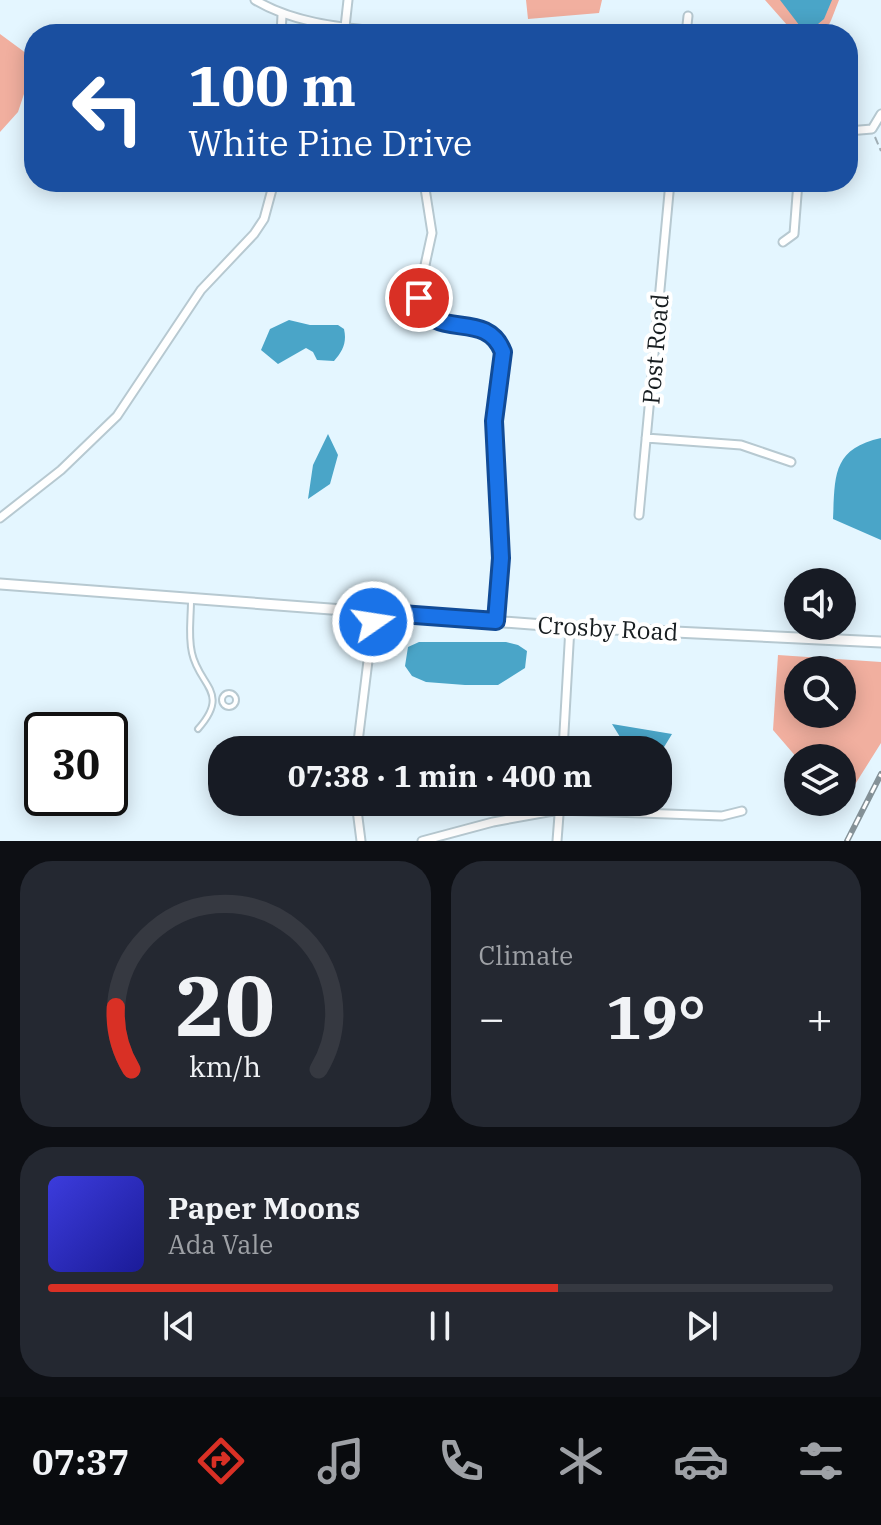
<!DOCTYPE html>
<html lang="en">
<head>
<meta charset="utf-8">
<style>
	body { margin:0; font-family:"IBM Plex Serif",serif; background:#242831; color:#f1f3f6; height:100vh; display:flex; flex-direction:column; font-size:30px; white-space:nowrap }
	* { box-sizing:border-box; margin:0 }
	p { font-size:26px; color:#9ea1a6 }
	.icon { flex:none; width:44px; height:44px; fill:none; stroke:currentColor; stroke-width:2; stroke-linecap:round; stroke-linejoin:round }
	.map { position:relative; height:841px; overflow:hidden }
	.panel { display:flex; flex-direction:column; gap:20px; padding:20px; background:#0d0f14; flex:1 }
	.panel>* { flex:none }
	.hud { position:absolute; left:24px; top:24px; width:834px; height:168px; border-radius:32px; box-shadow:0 4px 20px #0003; background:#1a4fa0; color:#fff; overflow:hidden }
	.buttons { position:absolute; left:784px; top:568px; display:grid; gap:16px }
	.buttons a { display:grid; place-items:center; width:72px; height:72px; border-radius:50%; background:#171b24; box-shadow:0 4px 20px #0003; font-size:40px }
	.speed { position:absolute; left:24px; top:712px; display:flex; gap:16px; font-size:40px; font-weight:700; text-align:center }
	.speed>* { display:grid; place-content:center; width:104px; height:104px; border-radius:50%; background:#171b24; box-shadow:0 4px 20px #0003; line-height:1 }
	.speed .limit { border:4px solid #111; border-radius:12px; background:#fff; color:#111 }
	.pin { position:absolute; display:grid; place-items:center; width:68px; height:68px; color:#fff; margin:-34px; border:4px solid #fff; border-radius:50%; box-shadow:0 2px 8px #0007 }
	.me { position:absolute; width:88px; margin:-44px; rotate:77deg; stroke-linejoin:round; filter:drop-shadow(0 0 6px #0008) }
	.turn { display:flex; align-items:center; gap:28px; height:168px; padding:0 32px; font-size:36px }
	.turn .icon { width:104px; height:104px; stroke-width:2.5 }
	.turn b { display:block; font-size:56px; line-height:68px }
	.big { font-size:60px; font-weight:700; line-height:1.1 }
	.panel .tile { flex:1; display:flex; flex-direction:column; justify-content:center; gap:12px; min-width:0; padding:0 28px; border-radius:32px; background:#242831 }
	.panel .dial { align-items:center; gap:0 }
	.dial svg { height:208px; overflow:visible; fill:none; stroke:#363941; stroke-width:7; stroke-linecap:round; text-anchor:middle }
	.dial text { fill:#f1f3f6; stroke:none }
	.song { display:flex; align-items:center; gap:24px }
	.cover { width:96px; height:96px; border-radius:12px; background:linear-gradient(135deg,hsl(240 70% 55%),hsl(240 70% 35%)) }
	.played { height:8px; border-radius:4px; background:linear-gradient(90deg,#d93025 65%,#363941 65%) }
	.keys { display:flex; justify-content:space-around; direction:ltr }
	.heat { display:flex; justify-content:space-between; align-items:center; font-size:44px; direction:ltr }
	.panel .tiles { flex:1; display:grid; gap:20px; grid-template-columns:1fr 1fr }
	.tile:last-child { grid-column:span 2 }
	.trip { position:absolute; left:208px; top:736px; width:464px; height:80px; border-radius:32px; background:#171b24; box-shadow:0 4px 20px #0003; font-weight:700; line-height:80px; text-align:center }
	.tabs { display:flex; height:128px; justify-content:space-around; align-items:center; background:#090b0e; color:#9ea1a6 }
	.tabs .icon { width:56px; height:56px }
	.tabs .selected { color:#d93025 }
	.tabs b { font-size:36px; color:#f1f3f6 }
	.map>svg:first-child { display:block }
</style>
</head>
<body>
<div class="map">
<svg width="881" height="841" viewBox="0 0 881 841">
	<rect width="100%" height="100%" fill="#e4f6ff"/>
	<path fill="#f1af9f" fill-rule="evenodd" d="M526 0H602L599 13 528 19Z
		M765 0H839C826 32 831 34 795 34Z
		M0 34 34 59V64L18 112 0 132Z
		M778 655 881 662V743L844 802 842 800V758L798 759 773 730ZM798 670H842V714H798Z"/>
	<path fill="#4aa5c8" d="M780 0H832L824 19 806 34Z
		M289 320 310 325H338L344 329C347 342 343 351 334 361L317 360 313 352 306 348 278 364 261 350 270 329Z
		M328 434 338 455 330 484 308 499 313 465Z
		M881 438V540L833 519C835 476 832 449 881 438Z
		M419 642H506L518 645 527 651 525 668 498 685H465L426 682 412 676 405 666 408 647Z
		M612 724 672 734 658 757V750H628Z"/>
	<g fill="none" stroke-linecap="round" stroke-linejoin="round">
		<defs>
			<path id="service" d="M191 601C191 618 188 636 192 653 199 686 231 692 198 729
				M222 700a7 7 0 1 1 14 0a7 7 0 1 1-14 0Z"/>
			<path id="minor" d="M255 0C298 26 353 28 403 34
				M345 27 348 0
				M281 34 282 15
				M686 34 688 16
				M848 131 872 129 881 114
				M424 182 432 233 420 288 421 307C445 339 488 311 503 352L494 421 501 558 496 621
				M783 242 794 234 798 182
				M646 438 741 445 791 462
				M639 515 670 182
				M0 518 61 470 117 416 201 290 254 234 264 219 274 182
				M357 750 374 612
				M563 750 570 627
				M356 802 361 841
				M422 841 493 822 559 810 722 816 742 811
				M557 841 560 802"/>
			<path id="tertiary" d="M0 584 570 627 881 642"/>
		</defs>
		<use href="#service" stroke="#b7c9d1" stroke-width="8"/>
		<use href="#minor" stroke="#b7c9d1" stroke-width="11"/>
		<use href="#tertiary" stroke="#b7c9d1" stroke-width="13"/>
		<path stroke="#a0aeb5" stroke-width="2" stroke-dasharray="8 4" stroke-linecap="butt" d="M875 137 881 151"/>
		<use href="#service" stroke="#fff" stroke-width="4"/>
		<use href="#minor" stroke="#fff" stroke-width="7"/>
		<use href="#tertiary" stroke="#fff" stroke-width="9"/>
		<defs>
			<path id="rail" d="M847 841 881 774"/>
		</defs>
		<use href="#rail" stroke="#859298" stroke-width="6"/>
		<use href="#rail" stroke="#fff" stroke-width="3" stroke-dasharray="9" stroke-linecap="butt"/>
	</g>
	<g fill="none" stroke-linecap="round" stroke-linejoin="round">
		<defs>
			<path id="route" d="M373 622 374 612 496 621 501 558 494 421 503 352C486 307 432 344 419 298"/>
		</defs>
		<use href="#route" stroke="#114b97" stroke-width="20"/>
		<use href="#route" stroke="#1a73e8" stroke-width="14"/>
	</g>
	<g text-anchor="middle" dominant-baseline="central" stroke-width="8" stroke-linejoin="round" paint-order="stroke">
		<g font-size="24" fill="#171d20" stroke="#fff">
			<text transform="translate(655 349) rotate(-85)">Post Road</text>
			<text transform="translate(608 628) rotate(3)">Crosby Road</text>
		</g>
	</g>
</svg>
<div class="buttons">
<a><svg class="icon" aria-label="sound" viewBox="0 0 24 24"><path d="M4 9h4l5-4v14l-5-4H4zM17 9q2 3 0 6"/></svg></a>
<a><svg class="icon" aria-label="search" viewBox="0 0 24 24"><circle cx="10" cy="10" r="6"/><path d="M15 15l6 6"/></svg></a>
<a><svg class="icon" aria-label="layers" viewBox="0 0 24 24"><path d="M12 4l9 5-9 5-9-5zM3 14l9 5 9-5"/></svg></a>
</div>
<div class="speed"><div class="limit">30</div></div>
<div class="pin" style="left:419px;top:298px;background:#d93025"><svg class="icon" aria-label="arrive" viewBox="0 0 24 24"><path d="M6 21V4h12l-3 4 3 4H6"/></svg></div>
<svg class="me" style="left:373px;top:622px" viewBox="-20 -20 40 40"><circle r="17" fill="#1a73e8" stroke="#fff" stroke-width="3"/><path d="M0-11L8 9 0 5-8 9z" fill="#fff"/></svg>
<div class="trip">07:38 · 1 min · 400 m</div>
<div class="hud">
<div class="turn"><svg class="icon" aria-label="left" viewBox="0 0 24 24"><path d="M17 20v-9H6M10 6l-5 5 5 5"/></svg><div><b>100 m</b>White Pine Drive</div></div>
</div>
</div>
<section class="panel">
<div class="tiles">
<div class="tile dial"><svg viewBox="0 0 100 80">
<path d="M14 69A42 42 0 1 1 86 69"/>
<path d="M14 69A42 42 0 0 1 8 45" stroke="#d93025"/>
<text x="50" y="56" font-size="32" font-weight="700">20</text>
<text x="50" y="72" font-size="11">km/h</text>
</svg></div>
<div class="tile"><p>Climate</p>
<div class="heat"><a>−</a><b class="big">19°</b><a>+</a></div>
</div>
<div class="tile">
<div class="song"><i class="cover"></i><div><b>Paper Moons</b><p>Ada Vale</p></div></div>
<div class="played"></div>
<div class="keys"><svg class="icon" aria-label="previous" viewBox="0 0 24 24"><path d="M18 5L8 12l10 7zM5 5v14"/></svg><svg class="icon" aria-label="pause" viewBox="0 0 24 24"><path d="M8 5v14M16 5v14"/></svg><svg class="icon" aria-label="next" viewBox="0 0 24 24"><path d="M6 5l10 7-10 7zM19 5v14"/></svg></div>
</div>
</div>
</section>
<nav class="tabs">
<b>07:37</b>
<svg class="icon selected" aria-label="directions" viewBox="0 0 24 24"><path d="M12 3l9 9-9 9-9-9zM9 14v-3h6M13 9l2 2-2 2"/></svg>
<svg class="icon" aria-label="music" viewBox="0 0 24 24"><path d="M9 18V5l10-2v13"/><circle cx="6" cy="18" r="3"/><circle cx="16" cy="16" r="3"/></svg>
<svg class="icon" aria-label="phone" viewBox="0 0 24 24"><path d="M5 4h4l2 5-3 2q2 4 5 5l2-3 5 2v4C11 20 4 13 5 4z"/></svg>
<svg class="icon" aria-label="climate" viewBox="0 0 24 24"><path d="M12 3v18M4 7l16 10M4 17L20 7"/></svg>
<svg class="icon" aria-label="car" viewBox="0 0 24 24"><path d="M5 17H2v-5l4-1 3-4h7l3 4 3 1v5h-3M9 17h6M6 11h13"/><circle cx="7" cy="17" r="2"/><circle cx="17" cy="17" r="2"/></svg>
<svg class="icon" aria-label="filters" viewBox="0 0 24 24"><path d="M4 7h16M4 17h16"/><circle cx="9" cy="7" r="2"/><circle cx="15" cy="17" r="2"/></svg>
</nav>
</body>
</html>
